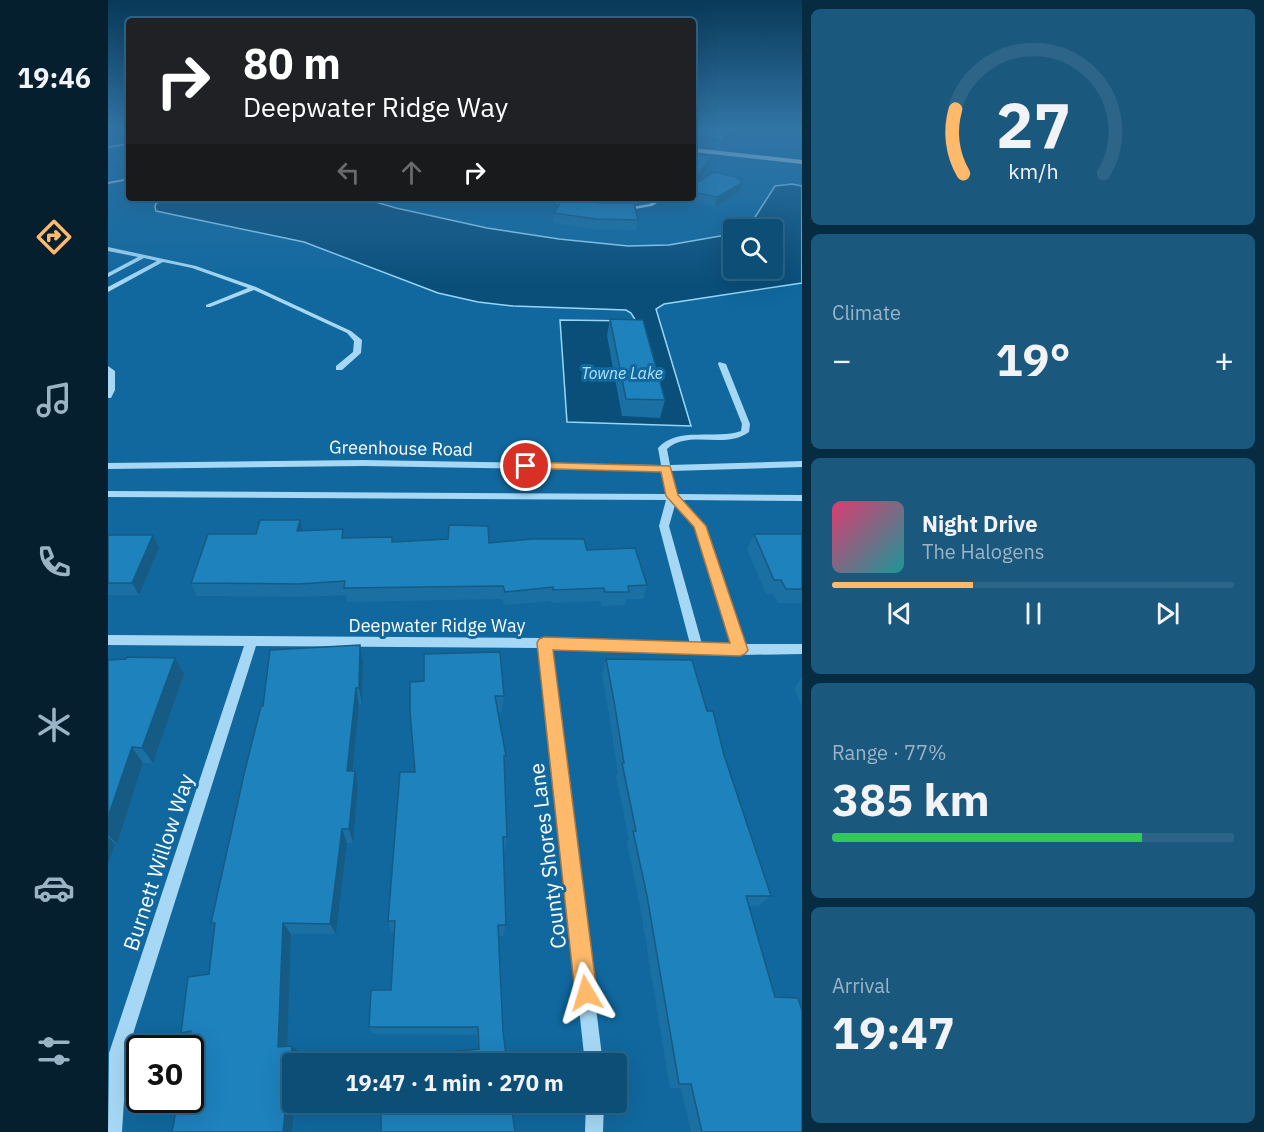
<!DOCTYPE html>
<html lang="en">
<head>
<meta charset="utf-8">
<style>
	body { margin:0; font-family:"IBM Plex Sans",sans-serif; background:#1a587e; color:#f1f3f6; height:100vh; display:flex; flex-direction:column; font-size:22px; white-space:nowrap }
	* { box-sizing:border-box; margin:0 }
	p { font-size:20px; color:#9ab4c5 }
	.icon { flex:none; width:33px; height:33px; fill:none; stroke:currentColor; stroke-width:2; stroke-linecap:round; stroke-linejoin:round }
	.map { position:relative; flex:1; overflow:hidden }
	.panel { display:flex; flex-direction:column; gap:9px; padding:9px; background:#072b41; width:462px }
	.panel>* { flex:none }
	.top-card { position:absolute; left:18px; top:18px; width:570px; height:183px; border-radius:6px; box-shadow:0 6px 24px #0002,0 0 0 2px #2c6588; background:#202124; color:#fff; overflow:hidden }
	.buttons { position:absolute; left:615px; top:219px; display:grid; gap:12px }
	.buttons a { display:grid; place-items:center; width:60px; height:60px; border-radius:6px; background:#0c4e76; box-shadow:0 6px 24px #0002,0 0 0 2px #2c6588; font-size:30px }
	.speed { position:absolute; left:18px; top:1035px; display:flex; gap:12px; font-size:30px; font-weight:700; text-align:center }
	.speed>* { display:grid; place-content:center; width:78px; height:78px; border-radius:50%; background:#0c4e76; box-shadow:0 6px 24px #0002,0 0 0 2px #2c6588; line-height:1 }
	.speed .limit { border:3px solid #111; border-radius:9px; background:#fff; color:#111 }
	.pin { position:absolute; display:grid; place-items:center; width:51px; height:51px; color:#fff; margin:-26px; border:3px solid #fff; border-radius:50%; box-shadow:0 2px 6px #0007 }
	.me { position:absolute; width:66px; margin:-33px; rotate:353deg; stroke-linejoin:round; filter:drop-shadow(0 0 4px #0008) }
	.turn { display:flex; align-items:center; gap:21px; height:126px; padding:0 18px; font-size:27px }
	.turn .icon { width:78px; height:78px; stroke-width:2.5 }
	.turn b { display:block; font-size:42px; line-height:51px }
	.lanes { display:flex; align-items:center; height:57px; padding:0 18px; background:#0003; justify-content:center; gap:30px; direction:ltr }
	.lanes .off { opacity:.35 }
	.big { font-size:45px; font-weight:800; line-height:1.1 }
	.panel .card { flex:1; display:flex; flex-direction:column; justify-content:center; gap:9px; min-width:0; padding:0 21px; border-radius:9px; background:#1a587e }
	.panel .dial { align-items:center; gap:0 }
	.dial svg { height:156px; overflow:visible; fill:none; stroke:#2c6588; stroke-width:7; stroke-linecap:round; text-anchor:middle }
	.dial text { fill:#f1f3f6; stroke:none }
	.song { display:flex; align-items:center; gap:18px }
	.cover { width:72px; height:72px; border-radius:9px; background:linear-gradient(135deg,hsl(340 70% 55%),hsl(180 70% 35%)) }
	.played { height:6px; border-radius:3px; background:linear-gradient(90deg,#ffb96a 35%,#2c6588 35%) }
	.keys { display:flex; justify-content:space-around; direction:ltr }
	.heat { display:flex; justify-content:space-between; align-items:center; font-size:33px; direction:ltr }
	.charge { height:9px; border-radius:4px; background:linear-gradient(90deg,#34c759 77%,#2c6588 0) }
	.trip { position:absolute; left:174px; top:1053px; width:345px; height:60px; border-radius:6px; background:#0c4e76; box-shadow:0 6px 24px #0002,0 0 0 2px #2c6588; font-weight:800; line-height:60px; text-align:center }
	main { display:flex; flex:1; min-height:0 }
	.dock { display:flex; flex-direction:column; width:108px; justify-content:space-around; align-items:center; background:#051f2f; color:#9ab4c5 }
	.dock .icon { width:42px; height:42px }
	.dock .on { color:#ffb96a }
	.dock b { font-size:27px; color:#f1f3f6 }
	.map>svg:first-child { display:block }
</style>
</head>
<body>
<main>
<nav class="dock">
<b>19:46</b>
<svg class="icon on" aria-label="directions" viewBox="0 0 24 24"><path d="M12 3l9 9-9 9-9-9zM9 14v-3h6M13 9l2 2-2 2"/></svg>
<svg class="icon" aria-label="music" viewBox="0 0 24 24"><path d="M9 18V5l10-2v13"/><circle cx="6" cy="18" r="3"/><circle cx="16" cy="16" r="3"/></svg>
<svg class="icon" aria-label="phone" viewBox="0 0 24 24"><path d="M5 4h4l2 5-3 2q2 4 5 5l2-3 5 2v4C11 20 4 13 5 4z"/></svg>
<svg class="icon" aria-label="climate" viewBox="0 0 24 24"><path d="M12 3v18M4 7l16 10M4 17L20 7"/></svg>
<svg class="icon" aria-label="car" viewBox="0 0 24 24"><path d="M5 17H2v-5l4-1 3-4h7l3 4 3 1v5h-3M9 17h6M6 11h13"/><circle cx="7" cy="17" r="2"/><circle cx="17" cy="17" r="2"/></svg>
<svg class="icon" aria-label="filters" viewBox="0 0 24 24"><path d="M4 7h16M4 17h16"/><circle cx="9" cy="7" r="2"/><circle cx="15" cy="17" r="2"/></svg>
</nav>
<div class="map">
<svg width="694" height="1132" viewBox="0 0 694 1132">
	<rect width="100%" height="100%" fill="#10689e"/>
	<path fill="#0a4e7a" stroke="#98d6f8" stroke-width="1.5" d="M684 184 694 186V283L556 304 548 309 583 426 459 422 452 320 528 321 523 313 518 310 405 306 370 302 330 293 196 242 48 211 47 207 48 203 69 198H254L288 208 379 228 451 239 520 246 561 245 618 235 625 231 626 268H664V230L629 229 644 222 667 186Z"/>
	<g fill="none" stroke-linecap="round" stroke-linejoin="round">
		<path fill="#a6d8f5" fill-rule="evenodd" d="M21 143V145L0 148V146Z
			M21 178V180L0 184V182Z
			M417 198H431L469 204 466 206Z
			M552 198H558L544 206 515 211 512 209 541 204Z
			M0 247 88 266 148 287 243 331 254 340 253 353 234 370H228V366L245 352 246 341 239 333 146 290 102 307H98V305L140 288 84 268 55 262 0 292V287L49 261 36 258 0 277V273L30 257 0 251Z
			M611 362 618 364 642 424 641 432C617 450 581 429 559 449L562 465 694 461V467L563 471 568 494 694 495V501L574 500 597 526 636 644H694V654L632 655 443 648 495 1064H477L432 648 148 646 19 1053 14 1132H0L1 1053 136 646 0 645V635L437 638 582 644 551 526 558 500 0 497V491L559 494 554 471 255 466 0 469V463L255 460 553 465 550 448C570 426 607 440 633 431L634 424 610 364ZM567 505 587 527 624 644H594L561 526Z
			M0 366 7 371V390L3 398H0Z
			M478 1102H496L495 1132H477Z"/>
		<path fill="#f4faff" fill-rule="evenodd" d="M585 148 694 160V164L585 152Z"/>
	</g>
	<path fill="#1a70a3" d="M585 127 630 134 621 137 613 149 585 146Z
		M585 154 604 156 601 165 588 183 632 178V180H635L632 192 607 207 582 201V198H585Z
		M459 198H524V203L530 220 528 230 485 229 445 223 446 213Z
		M502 319 557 400 552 418 514 416 499 336Z
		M195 531 236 538 284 542 381 543 479 550 539 585 535 599H519L517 605 494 606 492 601 443 603V601L396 605 394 599 239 602 238 595 193 597 89 596 83 583 148 534Z
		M646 534H694V603H670L665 594H658L639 549Z
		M0 535 51 548 31 595H0Z
		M252 645 255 662 254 704 251 705 244 771 250 785 245 843H239L228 934H183L179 1046H184L192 1052 184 1102H187L184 1132 82 1037 73 1033 101 974 107 926 103 923 155 706Z
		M67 658 76 674 45 763H35L9 844H7L0 864V660Z
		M498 659 599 711 616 755 663 896 651 906H641L694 1132H583L573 1088H562L532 906 519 843 521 839 508 776 510 773 501 715 494 674Z
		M694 677V706L686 688Z
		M316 681 396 696 394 712H390L398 756 396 772 399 837 397 850H395L398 925 395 936H391L395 1031 399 1064 370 1049 369 1035 265 1034 261 1027 283 990 287 932H283L280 921 307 772Z
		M255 1102H403L273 1104 259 1106Z"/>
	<path fill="#155b84" d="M629 127H632L630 134 621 137 613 149 615 140 623 129Z
		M604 156 601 165 585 188V182Z
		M632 178 630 185 635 180 632 192 607 207 609 197Z
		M192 520 195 534 189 531Z
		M45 535 51 548 31 595 24 583Z
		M252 645 255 662 254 704 251 688Z
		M67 658 76 674 45 763 34 748Z
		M248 688 251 705 243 785 239 771Z
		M24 747 35 763 9 844 0 835V817Z
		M247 771 250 785 245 843 241 829Z
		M234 829 239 843 228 934 222 924Z
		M0 837 7 844 0 864Z
		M175 923 183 934 179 1053 170 1047Z
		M184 1046 192 1052 191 1064H184V1102H187L184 1132H175Z"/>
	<path fill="#1e82bd" stroke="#155b84" stroke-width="1.5" d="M585 127H629L623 129 615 140 587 137 585 142Z
		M585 154 604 156 585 182Z
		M606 172 632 178 630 179 635 180 632 182 634 183 609 197 585 192 587 189H585V185Z
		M455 198 492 203H526L530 220 487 219 446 213Z
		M502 319 535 320 557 400 518 399Z
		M152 520H192L189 531 235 529 234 538 284 537V542L340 539 341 525 380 526 381 543 424 539H476L479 550 527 548 539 585 520 586 521 592H497L496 588 445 590V587L397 592 395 586 236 588 237 581 190 584 83 583 100 534H148Z
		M646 534H694V589H678L673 580H666Z
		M0 535H45L24 583H0Z
		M252 645 251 688H248L239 771H247L241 829H234L222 924 175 923 170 1047 184 1046 175 1132H64L70 1100H82V1048H80L83 1031 73 1033 80 977 101 974 107 923H103L137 770 153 706H155L162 650Z
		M392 652 396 696H387L398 756H396L399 837H395L398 925H390L395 1031 399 1064H255V1060L371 1049 370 1027H261L263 990H283L287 921H280L292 772H307L302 711V682L316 681V654Z
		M19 657 67 658 34 748 24 747 0 817V660L18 659Z
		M498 659 584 660 599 711H605L616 755 663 896H638L667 997 690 998 694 1010V1132H594L583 1084H571L539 896 525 831H528L514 763H516L506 701Z
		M273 1102H403L407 1132H273Z"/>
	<linearGradient id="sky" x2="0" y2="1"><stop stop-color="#093957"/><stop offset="0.45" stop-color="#3175a6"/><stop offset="1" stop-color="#3175a6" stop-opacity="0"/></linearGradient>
	<rect width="694" height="285" fill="url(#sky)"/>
	<path fill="#ffb96a" stroke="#a67845" stroke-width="1.5" d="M418 462 562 466 570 495 598 526 640 650 637 654 632 656 445 650 489 993 486 1001 478 1004 470 1001 467 993 429 643 431 639 436 637 622 643 586 527 558 496 553 472 414 468 413 466Z"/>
	<g text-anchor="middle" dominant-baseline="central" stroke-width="6" stroke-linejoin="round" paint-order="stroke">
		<g font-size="16" font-style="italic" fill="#b3e1fb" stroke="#10689e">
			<text x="514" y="373">Towne Lake</text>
		</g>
		<g font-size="18" fill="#fff" stroke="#10689e">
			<text transform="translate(293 448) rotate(1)">Greenhouse Road</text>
			<text x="329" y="625">Deepwater Ridge Way</text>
		</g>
		<g font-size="21" fill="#fff" stroke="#10689e">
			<text transform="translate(439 856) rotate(-97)">County Shores Lane</text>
			<text transform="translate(50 862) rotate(-72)">Burnett Willow Way</text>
		</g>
	</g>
</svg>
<div class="buttons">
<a><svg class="icon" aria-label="search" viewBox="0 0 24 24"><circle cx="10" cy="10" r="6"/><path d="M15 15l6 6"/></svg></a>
</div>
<div class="speed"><div class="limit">30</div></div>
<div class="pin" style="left:418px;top:466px;background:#d93025"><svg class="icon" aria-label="arrive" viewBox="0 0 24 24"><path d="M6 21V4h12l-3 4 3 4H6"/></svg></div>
<svg class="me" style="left:478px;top:993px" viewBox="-20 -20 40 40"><path d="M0-17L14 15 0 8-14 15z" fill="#ffb96a" stroke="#fff" stroke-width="4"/></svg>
<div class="trip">19:47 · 1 min · 270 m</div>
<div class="top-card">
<div class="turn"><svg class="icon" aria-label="right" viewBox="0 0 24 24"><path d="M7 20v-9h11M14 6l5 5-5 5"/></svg><div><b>80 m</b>Deepwater Ridge Way</div></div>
<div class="lanes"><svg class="icon off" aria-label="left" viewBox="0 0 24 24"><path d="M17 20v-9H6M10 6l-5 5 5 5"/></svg><svg class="icon off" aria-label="ahead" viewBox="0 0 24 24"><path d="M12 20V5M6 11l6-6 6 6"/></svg><svg class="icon" aria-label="right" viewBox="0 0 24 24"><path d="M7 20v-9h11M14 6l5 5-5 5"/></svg></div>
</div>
</div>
<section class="panel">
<div class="card dial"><svg viewBox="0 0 100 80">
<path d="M14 69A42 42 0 1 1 86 69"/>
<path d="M14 69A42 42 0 0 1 10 36" stroke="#ffb96a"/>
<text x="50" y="56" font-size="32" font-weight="700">27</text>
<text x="50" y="72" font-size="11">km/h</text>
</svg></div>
<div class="card"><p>Climate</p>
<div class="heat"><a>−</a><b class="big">19°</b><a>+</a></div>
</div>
<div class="card">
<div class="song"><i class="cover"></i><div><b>Night Drive</b><p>The Halogens</p></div></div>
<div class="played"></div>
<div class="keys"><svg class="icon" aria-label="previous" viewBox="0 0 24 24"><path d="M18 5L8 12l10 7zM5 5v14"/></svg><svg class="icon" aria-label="pause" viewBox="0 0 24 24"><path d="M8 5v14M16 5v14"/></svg><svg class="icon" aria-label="next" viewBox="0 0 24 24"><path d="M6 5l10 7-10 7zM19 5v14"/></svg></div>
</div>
<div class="card"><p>Range · 77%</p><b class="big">385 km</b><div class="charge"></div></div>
<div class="card"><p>Arrival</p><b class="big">19:47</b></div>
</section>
</main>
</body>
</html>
